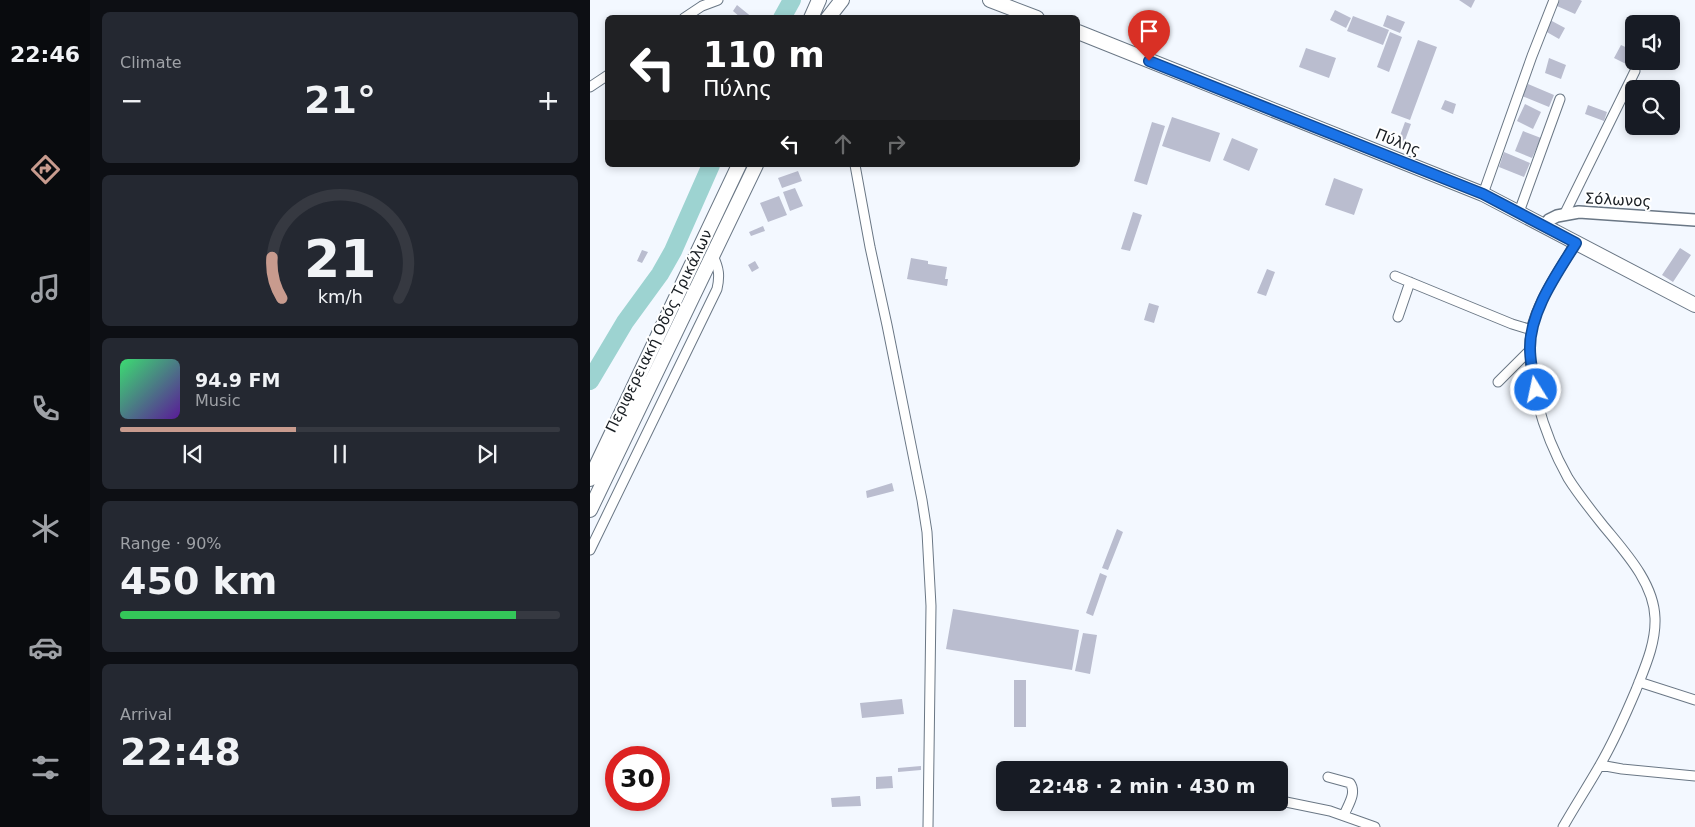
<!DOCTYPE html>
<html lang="en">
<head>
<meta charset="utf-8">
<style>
	body { margin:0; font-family:"DejaVu Sans",sans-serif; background:#242831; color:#f1f3f6; height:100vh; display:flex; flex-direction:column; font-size:19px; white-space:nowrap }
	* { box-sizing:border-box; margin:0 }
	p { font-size:16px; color:#9ea1a6 }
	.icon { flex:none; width:28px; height:28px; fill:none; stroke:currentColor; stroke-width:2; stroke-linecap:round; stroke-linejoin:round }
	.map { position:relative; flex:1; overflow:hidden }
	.panel { display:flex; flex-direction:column; gap:12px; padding:12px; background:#0d0f14; width:500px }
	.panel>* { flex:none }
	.top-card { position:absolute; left:15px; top:15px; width:475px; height:152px; border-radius:8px; box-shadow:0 2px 8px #0003; background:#202124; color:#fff; overflow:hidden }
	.tools { position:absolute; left:1035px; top:15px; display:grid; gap:10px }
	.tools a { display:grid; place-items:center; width:55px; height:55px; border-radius:8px; background:#171b24; box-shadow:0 2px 8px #0003; font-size:25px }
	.speed { position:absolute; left:15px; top:746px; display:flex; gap:10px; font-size:25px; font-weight:700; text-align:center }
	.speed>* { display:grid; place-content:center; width:65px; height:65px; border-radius:50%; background:#171b24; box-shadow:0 2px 8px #0003; line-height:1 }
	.speed .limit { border:8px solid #d22; background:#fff; color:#111 }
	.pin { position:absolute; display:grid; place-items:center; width:42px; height:42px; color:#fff; margin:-51px -21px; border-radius:50% 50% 50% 0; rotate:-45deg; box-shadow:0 0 5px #0007 }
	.pin .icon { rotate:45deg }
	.me { position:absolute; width:55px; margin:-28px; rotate:350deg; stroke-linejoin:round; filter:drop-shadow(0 0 4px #0008) }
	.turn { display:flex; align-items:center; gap:18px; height:105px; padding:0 15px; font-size:22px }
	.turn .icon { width:65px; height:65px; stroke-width:2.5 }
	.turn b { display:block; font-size:35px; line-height:42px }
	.lanes { display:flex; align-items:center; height:48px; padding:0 15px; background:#0003; justify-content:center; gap:25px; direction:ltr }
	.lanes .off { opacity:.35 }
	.big { font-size:38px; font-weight:800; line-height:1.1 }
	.panel .tile { flex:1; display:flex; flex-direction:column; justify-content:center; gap:8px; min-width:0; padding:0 18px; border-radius:8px; background:#242831 }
	.panel .dial { align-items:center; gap:0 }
	.dial svg { height:130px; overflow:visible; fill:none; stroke:#363941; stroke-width:7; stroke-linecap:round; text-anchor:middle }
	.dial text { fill:#f1f3f6; stroke:none }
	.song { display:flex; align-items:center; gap:15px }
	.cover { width:60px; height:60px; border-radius:8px; background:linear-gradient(135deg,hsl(140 70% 55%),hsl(270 70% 35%)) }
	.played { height:5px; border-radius:2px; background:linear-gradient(90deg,#c89b8e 40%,#363941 40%) }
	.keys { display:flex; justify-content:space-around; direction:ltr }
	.heat { display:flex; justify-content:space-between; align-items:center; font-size:28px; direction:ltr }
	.charge { height:8px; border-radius:4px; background:linear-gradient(90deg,#34c759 90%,#363941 0) }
	.trip { position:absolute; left:406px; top:761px; width:292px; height:50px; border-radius:8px; background:#171b24; box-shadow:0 2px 8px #0003; font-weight:800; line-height:50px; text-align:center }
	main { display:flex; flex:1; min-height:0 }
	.dock { display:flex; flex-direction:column; width:90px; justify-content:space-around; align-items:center; background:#090b0e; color:#9ea1a6 }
	.dock .icon { width:35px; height:35px }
	.dock .active { color:#c89b8e }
	.dock b { font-size:22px; color:#f1f3f6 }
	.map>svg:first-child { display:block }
</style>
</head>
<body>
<main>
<nav class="dock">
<b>22:46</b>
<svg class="icon active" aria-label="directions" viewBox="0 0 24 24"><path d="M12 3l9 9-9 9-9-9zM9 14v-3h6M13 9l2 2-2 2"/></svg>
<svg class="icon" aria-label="music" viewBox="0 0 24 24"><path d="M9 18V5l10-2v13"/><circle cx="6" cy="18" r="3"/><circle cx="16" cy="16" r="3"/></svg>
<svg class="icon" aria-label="phone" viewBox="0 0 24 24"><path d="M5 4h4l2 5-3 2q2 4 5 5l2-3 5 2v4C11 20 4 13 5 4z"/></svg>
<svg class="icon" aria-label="climate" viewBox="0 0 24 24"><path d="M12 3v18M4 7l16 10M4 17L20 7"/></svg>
<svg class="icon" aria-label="car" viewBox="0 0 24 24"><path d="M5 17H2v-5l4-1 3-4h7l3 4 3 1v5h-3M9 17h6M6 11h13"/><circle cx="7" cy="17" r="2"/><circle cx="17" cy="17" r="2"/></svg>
<svg class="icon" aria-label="filters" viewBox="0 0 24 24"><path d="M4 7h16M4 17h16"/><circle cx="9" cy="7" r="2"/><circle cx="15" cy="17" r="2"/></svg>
</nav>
<section class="panel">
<div class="tile"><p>Climate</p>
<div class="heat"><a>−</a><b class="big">21°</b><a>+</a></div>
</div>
<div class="tile dial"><svg viewBox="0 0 100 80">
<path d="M14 69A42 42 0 1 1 86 69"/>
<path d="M14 69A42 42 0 0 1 8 44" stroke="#c89b8e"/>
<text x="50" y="56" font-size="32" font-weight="700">21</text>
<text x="50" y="72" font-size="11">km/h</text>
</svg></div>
<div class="tile">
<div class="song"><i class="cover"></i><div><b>94.9 FM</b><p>Music</p></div></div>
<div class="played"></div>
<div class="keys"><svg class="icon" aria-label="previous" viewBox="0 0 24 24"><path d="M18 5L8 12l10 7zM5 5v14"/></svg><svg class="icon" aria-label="pause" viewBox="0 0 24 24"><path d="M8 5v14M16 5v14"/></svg><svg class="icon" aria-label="next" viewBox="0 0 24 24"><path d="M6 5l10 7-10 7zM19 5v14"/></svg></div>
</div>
<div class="tile"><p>Range · 90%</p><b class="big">450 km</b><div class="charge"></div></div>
<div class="tile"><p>Arrival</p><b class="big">22:48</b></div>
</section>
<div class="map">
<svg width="1105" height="827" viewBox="0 0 1105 827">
	<rect width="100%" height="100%" fill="#f3f8ff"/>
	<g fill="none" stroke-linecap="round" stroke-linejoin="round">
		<path stroke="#9dd3d1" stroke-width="18" d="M192 18 202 0
			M0 381 35 322 70 274 83 251 121 165"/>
	</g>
	<path fill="#babdcf" d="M869 0H885L881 8Z
		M970 0H990L992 1 985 14 967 6Z
		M147 5 163 18H151L143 11Z
		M745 10 761 18 756 28 740 20Z
		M797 15 815 22 810 33 793 26Z
		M763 16 799 30 793 45 757 31Z
		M960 20 975 28 969 39 955 31Z
		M800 32 812 37 799 72 787 67Z
		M828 40 847 47 820 120 801 113Z
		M1031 45 1044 51 1045 61 1042 67 1024 58Z
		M716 48 746 58 739 78 709 67Z
		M959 58 976 65 971 79 955 73Z
		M938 84 964 95 959 107 932 96Z
		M855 100 866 104 863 114 851 109Z
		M935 104 951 112 943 129 927 121Z
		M998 105 1017 112 1014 121 995 114Z
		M582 117 630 133 620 162 572 146Z
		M562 122 575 126 557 185 544 181Z
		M815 122 821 124 814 143 808 141Z
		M933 131 951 138 942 158 925 151Z
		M642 138 668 149 659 171 633 160Z
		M914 152 940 163 934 177 909 167Z
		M208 171 212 181 192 188 188 178Z
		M744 178 773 189 764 215 735 205Z
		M205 188 213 206 200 211 193 192Z
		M189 196 197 215 178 222 170 203Z
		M543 212 552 215 540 251 531 249Z
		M173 226 175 231 161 236 159 232Z
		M1090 248 1101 255 1083 282 1072 275Z
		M52 250 58 252 52 263 47 261Z
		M321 258 338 261V264L357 267 355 279H358L357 286 317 279Z
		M165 261 169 268 162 272 158 265Z
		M677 269 685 272 676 296 667 293Z
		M559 303 569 306 564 323 554 320Z
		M302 483 304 491 277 498 276 491Z
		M527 529 533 532 518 570 512 568Z
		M510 573 517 576 503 616 496 613Z
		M363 609 489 630 482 670 356 649Z
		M493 633 507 635 500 674 485 671Z
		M424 680H436V727H424Z
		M312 699 314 714 272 718 270 703Z
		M331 766V770L308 772V768Z
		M302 776 303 788 286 789V777Z
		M270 796 271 806 242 807 241 798Z"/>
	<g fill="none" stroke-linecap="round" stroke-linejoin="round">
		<defs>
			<path id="minor" d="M94 18 112 6 128 0
				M0 87 18 75
				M265 165 280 247 297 325 332 500 337 532 341 606 338 827
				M893 194 942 56 964 0
				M929 212 970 99
				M975 213 1045 71
				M805 276 922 324 942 330
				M808 317 820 282
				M908 382 940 350
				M0 550 127 289C130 276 129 268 123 256
				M1049 682 1105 700
				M1010 765 1032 769 1105 776
				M738 777 760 783C767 793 758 805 754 815
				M696 802 740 811 785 827
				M973 827C985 806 998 786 1010 765 1024 741 1035 716 1046 690 1055 667 1066 643 1065 618 1064 582 1033 550 1012 524 1000 509 988 494 978 478 955 437 931 369 943 323 950 298 972 265 986 243"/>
			<path id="tertiary" d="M954 226 959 220 967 216 989 212 1105 220"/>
			<path id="primary" d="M400 0 447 18
				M221 18 229 0
				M238 18 252 0
				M488 32 893 194 1105 305
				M0 479 149 165
				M0 510 166 165"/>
		</defs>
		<use href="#minor" stroke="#6a7785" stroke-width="11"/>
		<use href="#tertiary" stroke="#6a7785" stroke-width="14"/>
		<use href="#primary" stroke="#6a7785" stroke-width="16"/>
		<use href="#minor" stroke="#fff" stroke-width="9"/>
		<use href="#tertiary" stroke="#fff" stroke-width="11"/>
		<use href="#primary" stroke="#fff" stroke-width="14"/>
	</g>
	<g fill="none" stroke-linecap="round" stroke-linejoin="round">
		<defs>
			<path id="route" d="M559 61 893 194 986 243C967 274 940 311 940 348 940 362 943 376 946 390"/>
		</defs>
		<use href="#route" stroke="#114b97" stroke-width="12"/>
		<use href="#route" stroke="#1a73e8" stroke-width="9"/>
	</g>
	<g text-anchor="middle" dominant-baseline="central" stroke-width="4" stroke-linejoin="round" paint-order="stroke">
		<g font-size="15" fill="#181d22" stroke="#fff">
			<text transform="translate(808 142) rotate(22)">Πύλης</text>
			<text transform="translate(1028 200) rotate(3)">Σόλωνος</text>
			<text transform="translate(69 331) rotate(-64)">Περιφερειακή Οδός Τρικάλων</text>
		</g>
	</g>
</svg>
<div class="tools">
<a><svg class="icon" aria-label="sound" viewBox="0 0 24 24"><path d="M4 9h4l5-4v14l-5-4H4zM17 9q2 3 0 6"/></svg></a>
<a><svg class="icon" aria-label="search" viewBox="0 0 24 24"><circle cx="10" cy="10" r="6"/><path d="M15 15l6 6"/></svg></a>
</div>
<div class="speed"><div class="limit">30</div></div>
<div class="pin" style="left:559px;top:61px;background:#d93025"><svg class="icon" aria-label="arrive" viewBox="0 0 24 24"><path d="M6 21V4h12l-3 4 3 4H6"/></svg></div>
<svg class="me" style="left:946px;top:390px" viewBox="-20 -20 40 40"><circle r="17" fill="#1a73e8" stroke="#fff" stroke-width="3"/><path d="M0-11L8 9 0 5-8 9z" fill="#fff"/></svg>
<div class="trip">22:48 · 2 min · 430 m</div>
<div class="top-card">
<div class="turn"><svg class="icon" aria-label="left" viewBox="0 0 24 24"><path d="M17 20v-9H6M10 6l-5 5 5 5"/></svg><div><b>110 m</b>Πύλης</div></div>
<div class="lanes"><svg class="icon" aria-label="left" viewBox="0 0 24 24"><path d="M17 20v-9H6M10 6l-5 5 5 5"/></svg><svg class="icon off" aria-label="ahead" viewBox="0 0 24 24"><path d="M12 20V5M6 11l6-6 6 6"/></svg><svg class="icon off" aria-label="right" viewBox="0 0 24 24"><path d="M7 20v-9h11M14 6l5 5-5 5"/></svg></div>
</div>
</div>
</main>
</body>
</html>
